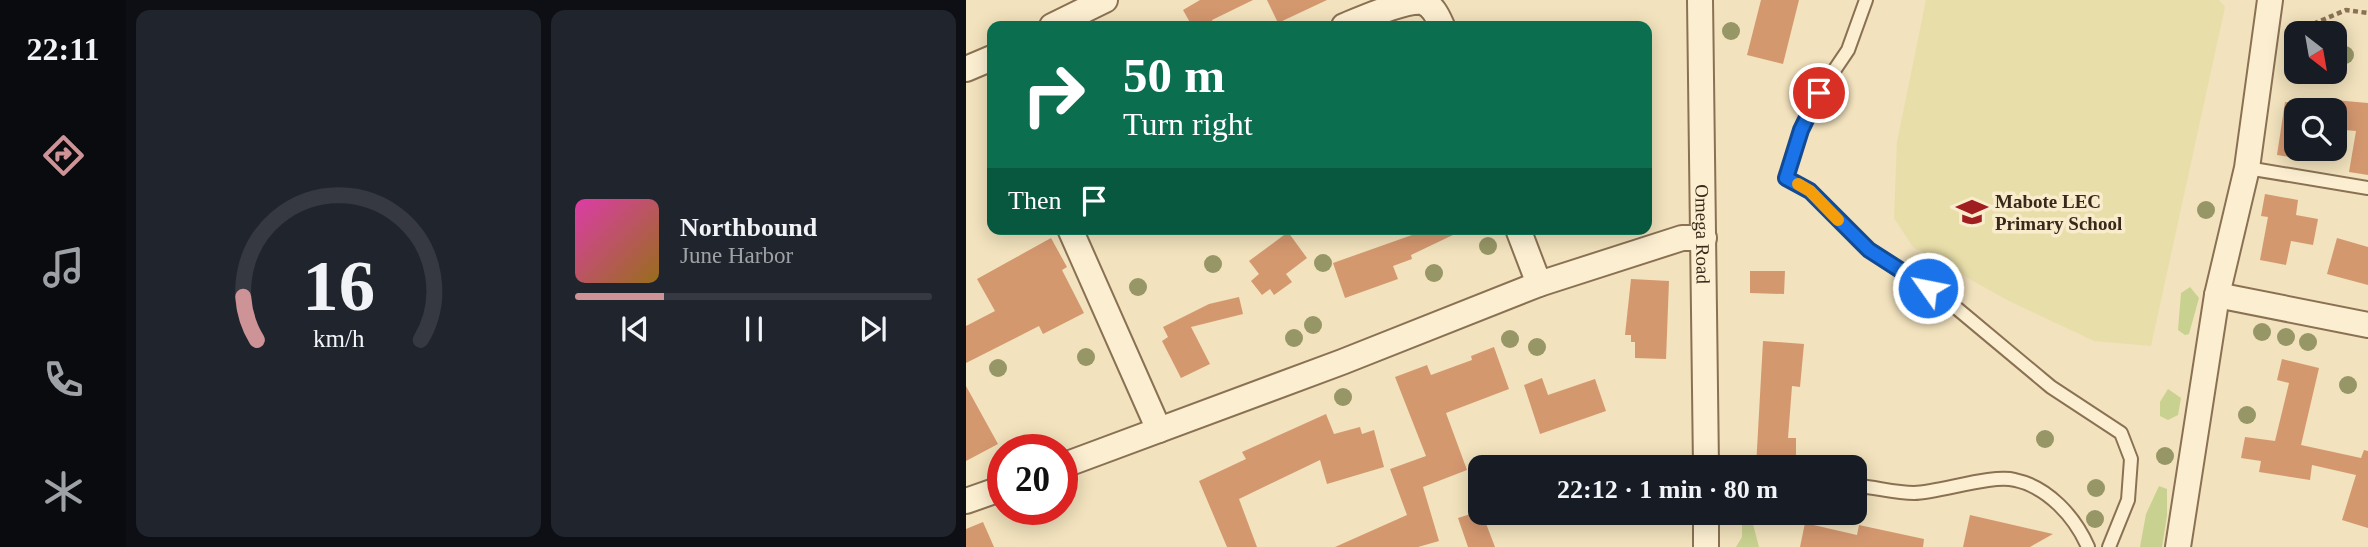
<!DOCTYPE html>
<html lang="en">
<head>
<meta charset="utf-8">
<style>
	body { margin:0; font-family:Georgia,serif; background:#20242c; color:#f1f3f6; height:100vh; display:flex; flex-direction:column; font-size:26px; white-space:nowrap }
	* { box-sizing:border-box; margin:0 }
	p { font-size:23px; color:#9ea1a6 }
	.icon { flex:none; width:38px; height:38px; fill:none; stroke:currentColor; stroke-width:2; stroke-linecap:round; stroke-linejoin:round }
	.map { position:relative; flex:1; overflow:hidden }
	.panel { display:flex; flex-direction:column; gap:10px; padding:10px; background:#0d0f14; width:840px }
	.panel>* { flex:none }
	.guide { position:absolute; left:21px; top:21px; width:665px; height:214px; border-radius:14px; box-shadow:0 4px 18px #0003; background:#0b6e4f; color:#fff; overflow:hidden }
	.needle { width:46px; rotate:149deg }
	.controls { position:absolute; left:1318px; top:21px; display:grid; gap:14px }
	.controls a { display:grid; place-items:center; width:63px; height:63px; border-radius:14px; background:#171b24; box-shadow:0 4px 18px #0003; font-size:35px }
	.speed { position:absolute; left:21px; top:434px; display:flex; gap:14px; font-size:35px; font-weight:700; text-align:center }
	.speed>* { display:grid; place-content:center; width:91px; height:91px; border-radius:50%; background:#171b24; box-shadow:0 4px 18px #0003; line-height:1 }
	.speed .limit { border:10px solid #d22; background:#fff; color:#111 }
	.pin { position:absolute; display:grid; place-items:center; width:60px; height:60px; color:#fff; margin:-30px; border:4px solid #fff; border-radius:50%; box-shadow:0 2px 7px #0007 }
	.me { position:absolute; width:77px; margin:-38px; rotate:303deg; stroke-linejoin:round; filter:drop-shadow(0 0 5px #0008) }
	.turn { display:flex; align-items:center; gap:24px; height:147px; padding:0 21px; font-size:32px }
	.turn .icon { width:91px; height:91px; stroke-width:2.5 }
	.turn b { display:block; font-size:49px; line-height:60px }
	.then { display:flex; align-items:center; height:66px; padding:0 21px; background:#0003; gap:14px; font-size:26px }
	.panel .card { flex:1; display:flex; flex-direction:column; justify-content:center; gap:10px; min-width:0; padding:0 24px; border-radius:14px; background:#20242c }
	.panel .dial { align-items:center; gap:0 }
	.dial svg { height:182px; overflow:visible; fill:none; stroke:#363941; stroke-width:7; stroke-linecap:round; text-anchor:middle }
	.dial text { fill:#f1f3f6; stroke:none }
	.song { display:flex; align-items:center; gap:21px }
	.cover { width:84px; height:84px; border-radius:10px; background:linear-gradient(135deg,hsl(320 70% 55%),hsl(40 70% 35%)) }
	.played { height:7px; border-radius:4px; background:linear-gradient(90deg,#cd9396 25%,#363941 25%) }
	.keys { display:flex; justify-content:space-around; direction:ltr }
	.panel .tiles { flex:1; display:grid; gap:10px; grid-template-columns:repeat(2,1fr) }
	.trip { position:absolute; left:502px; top:455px; width:399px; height:70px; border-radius:14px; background:#171b24; box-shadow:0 4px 18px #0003; font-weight:600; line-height:70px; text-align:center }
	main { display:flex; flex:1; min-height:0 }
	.tab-bar { display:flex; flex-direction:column; width:126px; justify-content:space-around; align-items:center; background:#090b0e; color:#9ea1a6 }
	.tab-bar .icon { width:49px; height:49px }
	.tab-bar .on { color:#cd9396 }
	.tab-bar b { font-size:32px; color:#f1f3f6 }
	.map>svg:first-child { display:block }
</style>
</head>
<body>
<main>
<nav class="tab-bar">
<b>22:11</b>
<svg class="icon on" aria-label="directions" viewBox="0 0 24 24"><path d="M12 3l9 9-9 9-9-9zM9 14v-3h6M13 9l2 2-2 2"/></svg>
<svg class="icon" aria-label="music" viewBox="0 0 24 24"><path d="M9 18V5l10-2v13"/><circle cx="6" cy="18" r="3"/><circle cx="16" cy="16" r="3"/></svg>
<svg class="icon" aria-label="phone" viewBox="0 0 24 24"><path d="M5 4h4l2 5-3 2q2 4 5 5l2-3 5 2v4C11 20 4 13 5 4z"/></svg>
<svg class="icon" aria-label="climate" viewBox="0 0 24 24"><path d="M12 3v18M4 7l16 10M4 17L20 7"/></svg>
</nav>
<section class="panel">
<div class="tiles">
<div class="card dial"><svg viewBox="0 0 100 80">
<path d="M14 69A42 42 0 1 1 86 69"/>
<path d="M14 69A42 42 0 0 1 8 50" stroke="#cd9396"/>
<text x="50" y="56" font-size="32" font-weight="700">16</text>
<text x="50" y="72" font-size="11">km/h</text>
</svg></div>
<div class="card">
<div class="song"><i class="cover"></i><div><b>Northbound</b><p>June Harbor</p></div></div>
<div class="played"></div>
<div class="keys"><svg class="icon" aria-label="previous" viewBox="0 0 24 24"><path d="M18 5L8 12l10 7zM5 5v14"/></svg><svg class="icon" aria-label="pause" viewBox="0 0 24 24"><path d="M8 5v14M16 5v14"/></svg><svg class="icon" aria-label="next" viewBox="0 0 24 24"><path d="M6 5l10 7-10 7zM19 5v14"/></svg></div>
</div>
</div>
</section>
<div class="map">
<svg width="1402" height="547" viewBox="0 0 1402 547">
	<rect width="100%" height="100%" fill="#f2e2bd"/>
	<path fill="#e8dea9" d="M960 0H1253L1259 7 1185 346 1128 341 1041 300 947 247 928 218 931 142Z"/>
	<path fill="#c9d190" d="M1224 287 1233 298 1223 334 1219 335 1212 330 1215 293Z
		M1202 389 1215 398 1212 415 1202 420 1194 416V402Z
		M1193 486 1201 489V516L1196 547H1174L1180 514Z
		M781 514 785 517 793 547H770L776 537V518Z"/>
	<path fill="#d4986f" d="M234 0H287L246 20 249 26H226L217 10Z
		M301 0H361L312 23Z
		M795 0H833L817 64 781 55Z
		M1368 100 1402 103V175L1383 172 1390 131 1368 129Z
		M1319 102 1330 103V158L1311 155Z
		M1299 194 1332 200 1330 215 1352 219 1347 245 1325 241 1320 265 1294 260 1302 217 1295 216Z
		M463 229H487L489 234 445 255 446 259 427 266 432 279 379 298 367 263Z
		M322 232 341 258 320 274 326 282 308 295 304 289 296 295 285 281 293 274 283 261Z
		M85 238 101 267 96 270 118 313 77 334 73 326 0 363V326L29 311 11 279Z
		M1371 238 1402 247V285L1361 274Z
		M784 271H819L818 294 784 293Z
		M665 279 703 281 700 359 669 358V342H665V335H659Z
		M273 297 277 314 225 327 244 364 215 378 196 341 202 337 197 327 243 304Z
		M797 341 838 344 834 387 826 386 822 438H830V467H790Z
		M528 347 543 389 480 413 501 470 457 487 473 541 452 547H369L441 515 424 469 460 456 429 377 461 365 465 375 506 360 505 356Z
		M1316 359 1353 368 1335 445 1395 458 1398 450 1402 451V528L1376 520 1390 475 1346 465 1344 480 1293 472 1295 461 1275 458 1279 437 1309 441 1323 383 1311 380Z
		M576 378 582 395 629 379 640 411 574 434 558 385Z
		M0 386 32 444 0 461Z
		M360 414 368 434 394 427 396 434 408 430 418 467 361 484 354 460 273 499 291 547H261L233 481 280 459 276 452Z
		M514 511 516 513 529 547H502L492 518Z
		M1004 515 1087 534 1064 547H997Z
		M17 522 28 547H0V529Z
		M839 523 891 535 893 525 958 539 957 547H834Z"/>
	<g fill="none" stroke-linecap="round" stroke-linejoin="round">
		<defs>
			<path id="service" d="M900 0 882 50 853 93 835 130 820 178 844 191 903 250 982 301 1085 387 1155 433 1165 459 1162 500 1143 547
				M1281 168 1402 188
				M894 486C912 488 931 493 948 493 975 492 1026 474 1049 480 1082 487 1109 517 1122 547"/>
			<g id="minor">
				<path id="s1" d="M734 0 740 467"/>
				<path d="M86 26 139 0"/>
				<path d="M378 26C395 19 438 0 456 2 467 5 472 17 476 26"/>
				<path d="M0 69 26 58"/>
				<path d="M104 229 193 430"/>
				<path d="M552 229 573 284"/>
				<path d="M1251 295 1402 325"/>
				<path d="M96 466 376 362 573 284 716 238H738"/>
				<path d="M0 501 37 488"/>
				<path d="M740 513V547"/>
				<path d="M1212 547 1251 295 1281 168 1304 0"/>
			</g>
		</defs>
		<use href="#service" stroke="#8b7154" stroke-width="16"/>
		<use href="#minor" stroke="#8b7154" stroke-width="28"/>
		<path stroke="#8b7154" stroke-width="4.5" stroke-dasharray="5 3.5" stroke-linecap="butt" d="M1323 28 1335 29 1380 10 1402 13"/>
		<use href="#service" stroke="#fcefd1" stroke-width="12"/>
		<use href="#minor" stroke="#fcefd1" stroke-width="24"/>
	</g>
	<g fill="#969666">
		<circle cx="765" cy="31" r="9"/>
		<circle cx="1379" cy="55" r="9"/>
		<circle cx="1240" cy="210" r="9"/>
		<circle cx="522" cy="246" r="9"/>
		<circle cx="357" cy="263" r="9"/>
		<circle cx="247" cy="264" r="9"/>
		<circle cx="468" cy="273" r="9"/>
		<circle cx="172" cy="287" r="9"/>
		<circle cx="347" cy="325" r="9"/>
		<circle cx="1296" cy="332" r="9"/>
		<circle cx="1320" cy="337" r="9"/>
		<circle cx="328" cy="338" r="9"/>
		<circle cx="544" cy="339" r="9"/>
		<circle cx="1342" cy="342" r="9"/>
		<circle cx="571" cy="347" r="9"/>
		<circle cx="120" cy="357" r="9"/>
		<circle cx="32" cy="368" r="9"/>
		<circle cx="1382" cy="385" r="9"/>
		<circle cx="377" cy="397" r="9"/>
		<circle cx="1281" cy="415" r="9"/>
		<circle cx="1079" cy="439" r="9"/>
		<circle cx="1199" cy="456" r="9"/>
		<circle cx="1130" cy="488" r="9"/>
		<circle cx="1129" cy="519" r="9"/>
	</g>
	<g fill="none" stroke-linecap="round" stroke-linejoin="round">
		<defs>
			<path id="route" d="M853 93 835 130 820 178 844 191 903 250 962 288"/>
		</defs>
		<use href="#route" stroke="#114b97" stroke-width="18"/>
		<use href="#route" stroke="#1a73e8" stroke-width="12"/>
		<path stroke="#f59e0b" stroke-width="12" d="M832 184 844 191 872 220"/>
	</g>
	<defs>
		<symbol id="school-bare" viewBox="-9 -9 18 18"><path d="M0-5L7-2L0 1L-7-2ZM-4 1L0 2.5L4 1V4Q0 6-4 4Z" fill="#a01e20" stroke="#f9eccd" stroke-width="2.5" paint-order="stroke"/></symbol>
	</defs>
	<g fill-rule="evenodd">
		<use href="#school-bare" x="984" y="190" width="44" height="44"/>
	</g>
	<g text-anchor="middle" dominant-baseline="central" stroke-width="7" stroke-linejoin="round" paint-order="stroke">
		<g font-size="19" font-weight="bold" fill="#39291b" stroke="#f9eccd" text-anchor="start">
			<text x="1029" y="201">Mabote LEC<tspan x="1029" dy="22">Primary School</tspan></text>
		</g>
		<g font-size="19" fill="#39291b" stroke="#f9eccd">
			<text stroke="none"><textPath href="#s1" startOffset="234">Omega Road</textPath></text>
		</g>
	</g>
</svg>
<div class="controls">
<a><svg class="needle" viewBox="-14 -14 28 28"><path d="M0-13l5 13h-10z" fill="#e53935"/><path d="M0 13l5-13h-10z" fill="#9ea1a6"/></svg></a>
<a><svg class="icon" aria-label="search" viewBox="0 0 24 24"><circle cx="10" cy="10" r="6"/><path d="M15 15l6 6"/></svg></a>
</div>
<div class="speed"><div class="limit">20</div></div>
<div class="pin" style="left:853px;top:93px;background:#d93025"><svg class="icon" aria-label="arrive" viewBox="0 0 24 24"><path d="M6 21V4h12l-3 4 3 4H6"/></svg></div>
<svg class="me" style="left:962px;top:288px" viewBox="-20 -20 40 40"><circle r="17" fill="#1a73e8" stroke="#fff" stroke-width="3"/><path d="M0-11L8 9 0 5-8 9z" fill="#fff"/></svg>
<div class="trip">22:12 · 1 min · 80 m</div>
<div class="guide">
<div class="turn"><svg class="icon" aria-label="right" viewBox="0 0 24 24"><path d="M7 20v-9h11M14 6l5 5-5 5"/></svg><div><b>50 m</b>Turn right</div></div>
<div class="then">Then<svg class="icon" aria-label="arrive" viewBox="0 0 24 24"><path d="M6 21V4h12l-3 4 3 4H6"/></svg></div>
</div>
</div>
</main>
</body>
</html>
